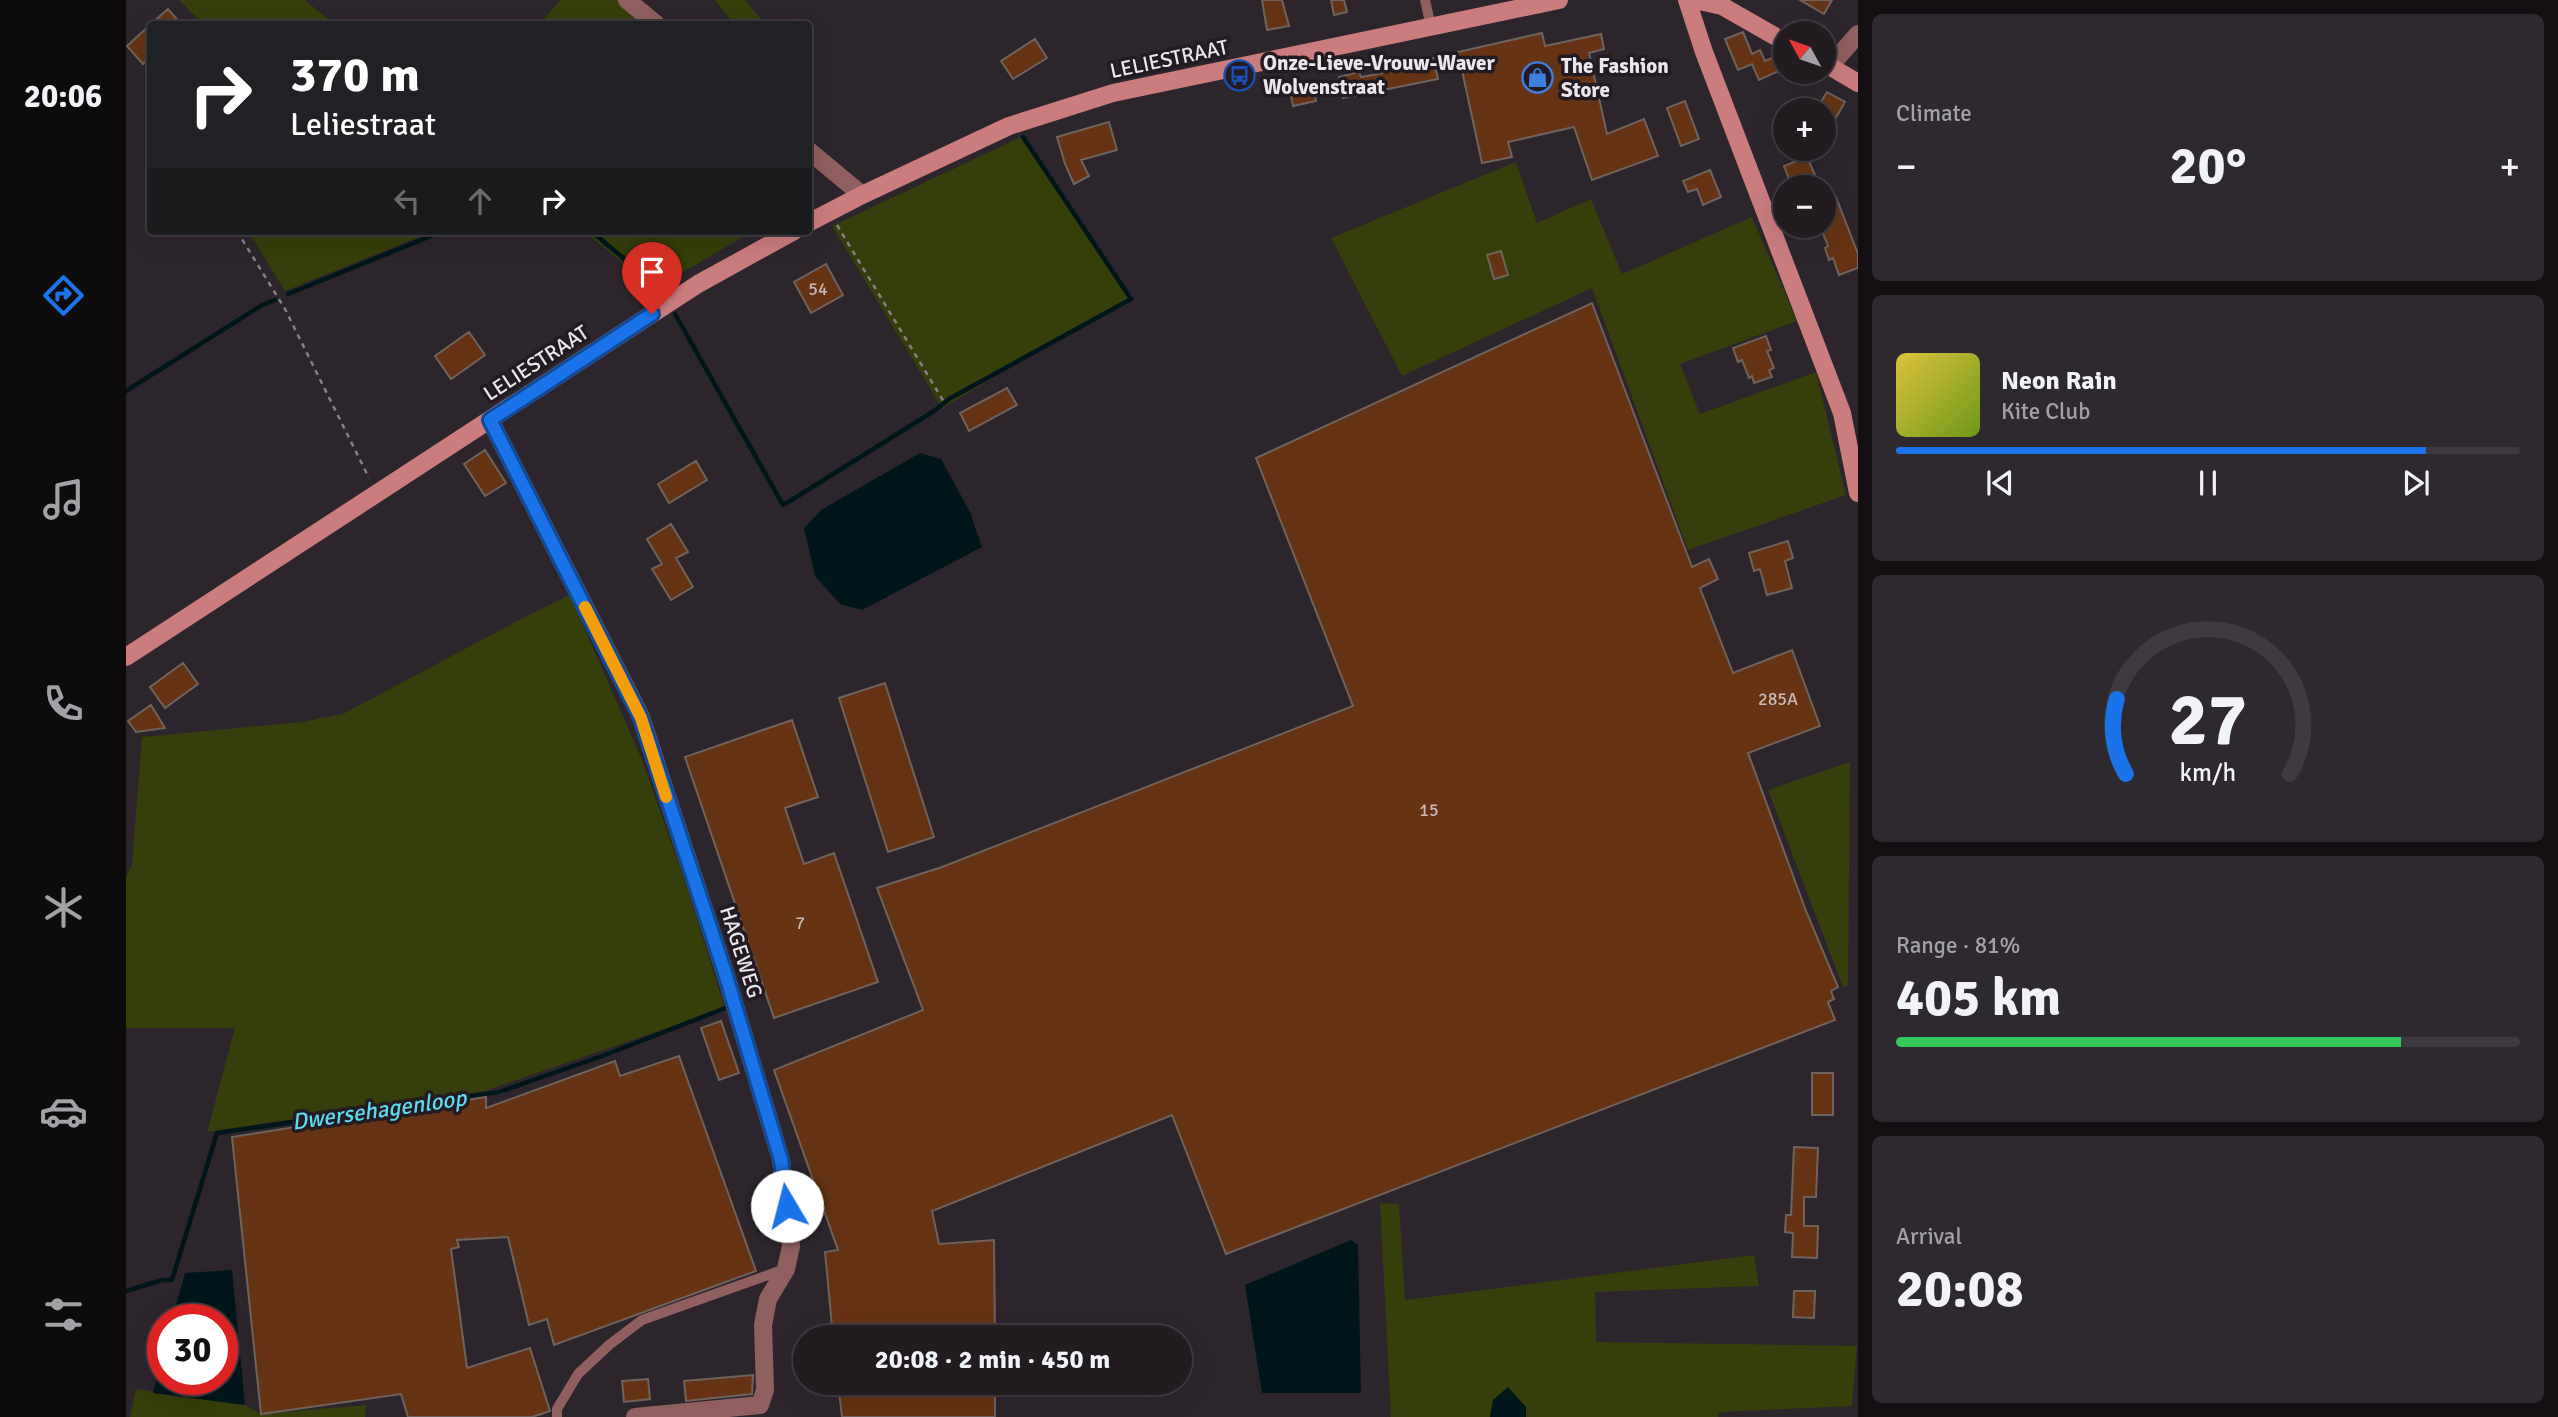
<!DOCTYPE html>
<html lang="en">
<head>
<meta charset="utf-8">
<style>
	body { margin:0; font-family:Signika,sans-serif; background:#2e292e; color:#f1f3f6; height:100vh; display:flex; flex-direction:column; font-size:26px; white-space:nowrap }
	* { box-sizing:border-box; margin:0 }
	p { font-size:23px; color:#a2a1a5 }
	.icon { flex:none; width:38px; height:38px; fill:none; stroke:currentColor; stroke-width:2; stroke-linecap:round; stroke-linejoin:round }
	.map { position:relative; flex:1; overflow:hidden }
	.details { display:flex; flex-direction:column; gap:14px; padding:14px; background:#130f12; width:700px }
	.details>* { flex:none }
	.banner { position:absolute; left:21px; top:21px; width:665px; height:214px; border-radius:7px; box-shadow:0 7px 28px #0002,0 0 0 2px #3f3a3f; background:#202124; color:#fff; overflow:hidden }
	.needle { width:46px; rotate:310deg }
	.fabs { position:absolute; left:1647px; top:21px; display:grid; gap:14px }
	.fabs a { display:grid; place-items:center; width:63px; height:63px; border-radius:50%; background:#221c21; box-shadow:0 7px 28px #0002,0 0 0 2px #3f3a3f; font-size:35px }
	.speed { position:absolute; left:21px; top:1304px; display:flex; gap:14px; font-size:35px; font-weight:700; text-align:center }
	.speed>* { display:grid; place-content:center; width:91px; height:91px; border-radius:50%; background:#221c21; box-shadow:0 7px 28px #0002,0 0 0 2px #3f3a3f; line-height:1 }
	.speed .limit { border:10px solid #d22; background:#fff; color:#111 }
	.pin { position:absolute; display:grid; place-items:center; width:60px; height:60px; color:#fff; margin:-72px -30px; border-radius:50% 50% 50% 0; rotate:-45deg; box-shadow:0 0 7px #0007 }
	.pin .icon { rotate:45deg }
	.me { position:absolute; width:77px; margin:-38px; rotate:352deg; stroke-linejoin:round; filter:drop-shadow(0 0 5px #0008) }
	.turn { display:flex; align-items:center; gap:24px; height:147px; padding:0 28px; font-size:32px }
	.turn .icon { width:91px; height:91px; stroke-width:2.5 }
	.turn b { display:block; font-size:49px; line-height:60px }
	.lanes { display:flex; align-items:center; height:66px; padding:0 28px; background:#0003; justify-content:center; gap:35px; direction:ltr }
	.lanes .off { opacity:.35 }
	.big { font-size:52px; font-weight:700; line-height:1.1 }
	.details .card { flex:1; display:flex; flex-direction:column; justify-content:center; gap:10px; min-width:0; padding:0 24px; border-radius:10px; background:#2e292e }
	.details .dial { align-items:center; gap:0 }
	.dial svg { height:182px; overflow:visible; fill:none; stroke:#3f3a3f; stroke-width:7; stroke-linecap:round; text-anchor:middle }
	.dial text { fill:#f1f3f6; stroke:none }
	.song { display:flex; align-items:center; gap:21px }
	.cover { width:84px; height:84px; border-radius:10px; background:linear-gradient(135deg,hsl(50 70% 55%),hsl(80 70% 35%)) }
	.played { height:7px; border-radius:4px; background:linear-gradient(90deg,#1a73e8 85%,#3f3a3f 85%) }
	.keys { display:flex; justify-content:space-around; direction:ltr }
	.heat { display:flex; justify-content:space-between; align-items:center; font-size:38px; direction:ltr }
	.charge { height:10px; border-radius:5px; background:linear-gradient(90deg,#34c759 81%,#3f3a3f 0) }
	.trip { position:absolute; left:667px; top:1325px; width:399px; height:70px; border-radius:35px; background:#221c21; box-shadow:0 7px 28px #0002,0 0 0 2px #3f3a3f; font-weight:700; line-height:70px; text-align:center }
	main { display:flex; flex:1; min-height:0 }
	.dock { display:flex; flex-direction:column; width:126px; justify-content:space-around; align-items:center; background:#0e0b0d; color:#a2a1a5 }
	.dock .icon { width:49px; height:49px }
	.dock .current { color:#1a73e8 }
	.dock b { font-size:32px; color:#f1f3f6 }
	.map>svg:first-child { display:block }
</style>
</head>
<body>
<main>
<nav class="dock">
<b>20:06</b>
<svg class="icon current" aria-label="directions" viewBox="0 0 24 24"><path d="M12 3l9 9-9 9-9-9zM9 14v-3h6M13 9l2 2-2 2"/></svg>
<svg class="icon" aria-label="music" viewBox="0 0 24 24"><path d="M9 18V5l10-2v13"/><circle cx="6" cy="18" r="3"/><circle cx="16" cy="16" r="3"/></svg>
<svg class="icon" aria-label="phone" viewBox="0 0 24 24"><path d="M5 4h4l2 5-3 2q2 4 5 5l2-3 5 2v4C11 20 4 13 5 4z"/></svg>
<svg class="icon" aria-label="climate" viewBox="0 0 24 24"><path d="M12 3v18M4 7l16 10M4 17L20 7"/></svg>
<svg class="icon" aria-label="car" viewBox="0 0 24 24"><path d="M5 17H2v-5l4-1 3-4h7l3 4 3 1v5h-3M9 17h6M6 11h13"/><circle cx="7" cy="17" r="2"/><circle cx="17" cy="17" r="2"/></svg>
<svg class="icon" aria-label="filters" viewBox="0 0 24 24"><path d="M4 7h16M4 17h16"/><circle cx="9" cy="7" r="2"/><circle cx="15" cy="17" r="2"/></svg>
</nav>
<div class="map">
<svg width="1732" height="1417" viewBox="0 0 1732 1417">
	<rect width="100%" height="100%" fill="#2d252c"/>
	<path fill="#363e0b" d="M53 0H179L208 24H77Z
		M435 0H492L522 24H413Z
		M589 0H619L639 24H608Z
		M895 137 1003 298 816 408 706 226Z
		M1390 162 1411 223 1465 199 1496 274 1626 217 1671 321 1554 364 1574 414 1690 372 1720 495 1562 550 1466 288 1276 376 1205 238Z
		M122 231H308L159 291Z
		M457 231H627L530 288Z
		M444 595 516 760 557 876 599 1008 359 1091 81 1132 109 1028H0V877L6 865 16 737 176 722 217 714 397 618Z
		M1724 762 1722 985 1717 987 1642 790Z
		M1254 1203 1273 1204 1279 1300 1628 1255 1633 1286 1469 1292 1470 1342 1731 1346 1726 1406 1593 1412 1592 1417H1400V1406L1367 1400 1364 1417H1265Z
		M10 1389 119 1405 135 1414 240 1405 239 1417H4Z"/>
	<path fill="#00161b" d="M794 453 815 459 844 512 856 547 736 610 714 604 689 576 678 528 695 510Z
		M1225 1240 1232 1245 1235 1393H1136L1119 1285Z
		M106 1270 119 1405 27 1393 37 1355V1379H96V1320L46 1319 59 1273Z
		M1382 1387 1400 1407V1417H1364L1367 1400Z"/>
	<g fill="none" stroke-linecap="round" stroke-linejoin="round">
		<path stroke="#00161b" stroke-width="4.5" d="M465 231 515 273 534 292
			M162 294 317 231
			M549 314 657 505 664 501 808 411 823 399 1005 299 897 137
			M0 391 136 305 149 300
			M0 1291 36 1280H46L91 1133 373 1092 479 1055 602 1007"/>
	</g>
	<path fill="#663414" stroke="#6f635d" stroke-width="2" d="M1136 0H1156L1163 26 1141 30Z
		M1205 0H1218L1221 12 1208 15Z
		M1674 0H1706L1698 14Z
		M42 9 55 24H25Z
		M24 25V57L17 64 1 46Z
		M1617 32 1626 54 1634 50 1639 61 1651 56 1657 69 1633 80 1626 64 1612 70 1599 39Z
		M1416 33 1419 46 1475 34 1478 49 1463 53 1481 134 1518 119 1532 156 1466 180 1448 127 1382 142 1386 157 1356 163 1332 52Z
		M909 39 921 58 887 79 875 61Z
		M1307 58 1312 79 1217 98 1213 77 1233 72 1235 77 1257 73 1256 69Z
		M1186 81 1190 101 1167 106 1163 86Z
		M1701 92 1719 102 1698 139V110H1690Z
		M1559 101 1573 139 1555 146 1541 108Z
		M983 122 991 150 955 160 963 176 948 184 939 164 931 137Z
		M1681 157 1689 175 1665 184 1658 166Z
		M1584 170 1595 197 1577 205 1571 189 1562 192 1557 181Z
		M1710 197 1732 254V268L1713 275 1707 258 1703 260 1699 248 1702 246 1694 226H1698V202Z
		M1375 251 1382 275 1368 279 1361 255Z
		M700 264 717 295 685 313 668 282Z
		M1466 303 1566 567 1583 559 1592 579 1574 588 1607 673 1666 650 1694 726 1622 753 1680 911 1712 987 1705 991 1708 999 1702 1002 1709 1020 1100 1254 1046 1115 806 1211 813 1244 868 1240 869 1337H707L699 1252 712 1250 648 1070 797 1010 751 888 816 867 1227 706 1130 458Z
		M343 332 359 355 325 379 309 356Z
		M1640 336 1645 350 1641 351 1648 368 1643 370 1646 377 1628 383 1626 376 1623 378 1616 360 1612 362 1607 348Z
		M881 388 891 405 843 431 834 413Z
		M359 450 380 483 359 496 338 464Z
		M570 461 581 480 543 503 532 484Z
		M545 524 562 552 550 558 567 587 545 600 526 569 536 564 521 539Z
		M1662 541 1667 558 1659 561 1666 588 1641 595 1634 569 1628 571 1623 553Z
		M57 663 72 684 39 708 24 687Z
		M759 683 808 837 762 852 713 698Z
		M25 705 39 728 10 732 2 721Z
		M666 720 692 797 659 808 678 864 708 853 752 982 648 1018 559 757Z
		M595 1021 613 1073 593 1080 575 1028Z
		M553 1056 630 1271 428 1345 421 1319 403 1325 382 1237 331 1240 333 1247 325 1249 341 1368 404 1348 424 1411 406 1417H282L275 1394 135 1414 106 1137 360 1097V1108L489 1061 494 1076Z
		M1686 1073H1707V1115H1686Z
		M1668 1147 1692 1148 1690 1197H1678V1226H1692L1691 1258 1666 1257 1667 1233 1659 1232 1660 1215H1665Z
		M1668 1291H1689L1688 1318 1667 1317Z
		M627 1375 626 1394 560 1401 558 1381Z
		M522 1379 524 1399 498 1402 496 1381Z
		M712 1382H869V1417H716Z"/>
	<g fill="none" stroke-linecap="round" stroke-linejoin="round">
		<path stroke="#878187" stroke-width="2.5" stroke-dasharray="5 5" stroke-linecap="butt" d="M711 225 818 402
			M111 231 159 309 243 478"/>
		<path stroke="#905f5f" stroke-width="10" d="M1299 0 1305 27
			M431 1417V1409L452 1374 483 1345 516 1320 659 1269"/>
		<path stroke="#905f5f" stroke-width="18" d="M501 0 530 24
			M1704 66 1732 34
			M682 150 736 195
			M364 420 515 717 600 976 655 1160 665 1246 660 1269 642 1299 637 1325 639 1390 634 1405 509 1417"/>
		<path stroke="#cb7d7e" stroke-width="18" d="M1561 0 1578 52 1716 413 1732 493
			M1569 0 1596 6 1659 42
			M1698 63 1732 83
			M682 223 736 195 883 126 987 93 1433 0
			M0 657 572 284 668 231"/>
	</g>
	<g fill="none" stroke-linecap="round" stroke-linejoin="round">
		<defs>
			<path id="route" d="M526 314 364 420 515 718 600 976 655 1160 661 1206"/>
		</defs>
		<use href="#route" stroke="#114b97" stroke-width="18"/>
		<use href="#route" stroke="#1a73e8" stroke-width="12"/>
		<path stroke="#f59e0b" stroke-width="12" d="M459 607 515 718 540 797"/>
	</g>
	<defs>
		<symbol id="bus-ring" viewBox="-11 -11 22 22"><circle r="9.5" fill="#231b22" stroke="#1a4fb4" stroke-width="1.5"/><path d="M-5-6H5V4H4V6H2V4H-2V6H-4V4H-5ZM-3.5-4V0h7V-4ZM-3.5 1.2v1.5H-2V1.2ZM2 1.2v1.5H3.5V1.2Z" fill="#1a4fb4"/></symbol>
		<symbol id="shop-ring" viewBox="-11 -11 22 22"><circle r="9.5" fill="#231b22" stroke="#3f7fe0" stroke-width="1.5"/><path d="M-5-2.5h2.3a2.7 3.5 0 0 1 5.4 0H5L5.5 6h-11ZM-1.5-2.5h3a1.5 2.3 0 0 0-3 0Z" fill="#3f7fe0"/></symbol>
	</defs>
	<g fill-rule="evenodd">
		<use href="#bus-ring" x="1096" y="58" width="35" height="35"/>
		<use href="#shop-ring" x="1394" y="60" width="35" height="35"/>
	</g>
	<g text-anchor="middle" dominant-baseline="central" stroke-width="7" stroke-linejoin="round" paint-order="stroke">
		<g font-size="18" fill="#cabab5">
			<text x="692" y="289">54</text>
			<text x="1652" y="699">285A</text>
			<text x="1303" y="810">15</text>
			<text x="674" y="923">7</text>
		</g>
		<g font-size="21" fill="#ebe6eb" stroke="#231b22">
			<text transform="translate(1043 59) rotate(-12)">LELIESTRAAT</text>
			<text transform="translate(410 363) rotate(-33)">LELIESTRAAT</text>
			<text transform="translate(615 952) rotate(72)">HAGEWEG</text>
		</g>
		<g font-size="21" font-weight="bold" fill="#ebe6eb" stroke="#231b22" text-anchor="start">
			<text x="1137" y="63">Onze-Lieve-Vrouw-Waver<tspan x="1137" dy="24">Wolvenstraat</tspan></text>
			<text x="1435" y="66">The Fashion<tspan x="1435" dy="24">Store</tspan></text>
		</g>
		<g font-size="23" font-style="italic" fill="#5ed9f2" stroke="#231b22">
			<text transform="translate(253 1110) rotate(-8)">Dwersehagenloop</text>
		</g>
	</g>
</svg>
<div class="fabs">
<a><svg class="needle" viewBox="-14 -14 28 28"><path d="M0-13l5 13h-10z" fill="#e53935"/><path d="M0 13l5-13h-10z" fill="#a2a1a5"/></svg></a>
<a>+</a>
<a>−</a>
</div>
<div class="speed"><div class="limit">30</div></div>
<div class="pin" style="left:526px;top:314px;background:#d93025"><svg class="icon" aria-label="arrive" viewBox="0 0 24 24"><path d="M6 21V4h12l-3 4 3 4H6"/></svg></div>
<svg class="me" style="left:661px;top:1206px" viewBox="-20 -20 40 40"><circle r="19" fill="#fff"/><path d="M0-13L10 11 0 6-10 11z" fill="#1a73e8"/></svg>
<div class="trip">20:08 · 2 min · 450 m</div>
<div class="banner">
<div class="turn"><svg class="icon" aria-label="right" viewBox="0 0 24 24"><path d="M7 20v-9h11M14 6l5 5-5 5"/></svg><div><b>370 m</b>Leliestraat</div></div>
<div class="lanes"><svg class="icon off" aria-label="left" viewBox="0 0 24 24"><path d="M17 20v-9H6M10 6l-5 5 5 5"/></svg><svg class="icon off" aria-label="ahead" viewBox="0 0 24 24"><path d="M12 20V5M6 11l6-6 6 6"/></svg><svg class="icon" aria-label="right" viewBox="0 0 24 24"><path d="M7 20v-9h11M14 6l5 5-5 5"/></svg></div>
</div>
</div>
<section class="details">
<div class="card"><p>Climate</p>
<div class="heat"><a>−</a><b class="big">20°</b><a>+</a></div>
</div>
<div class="card">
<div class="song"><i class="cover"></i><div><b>Neon Rain</b><p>Kite Club</p></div></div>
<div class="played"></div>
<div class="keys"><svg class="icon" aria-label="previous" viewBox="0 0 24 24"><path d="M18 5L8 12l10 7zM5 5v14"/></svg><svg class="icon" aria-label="pause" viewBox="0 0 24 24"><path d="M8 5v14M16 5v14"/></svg><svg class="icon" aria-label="next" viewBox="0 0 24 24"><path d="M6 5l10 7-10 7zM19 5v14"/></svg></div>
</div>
<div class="card dial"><svg viewBox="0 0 100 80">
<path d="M14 69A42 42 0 1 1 86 69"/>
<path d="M14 69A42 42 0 0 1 10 36" stroke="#1a73e8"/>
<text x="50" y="56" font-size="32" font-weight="700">27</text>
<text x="50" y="72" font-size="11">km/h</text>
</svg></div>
<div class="card"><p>Range · 81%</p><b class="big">405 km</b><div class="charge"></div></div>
<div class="card"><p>Arrival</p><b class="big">20:08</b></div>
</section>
</main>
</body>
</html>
